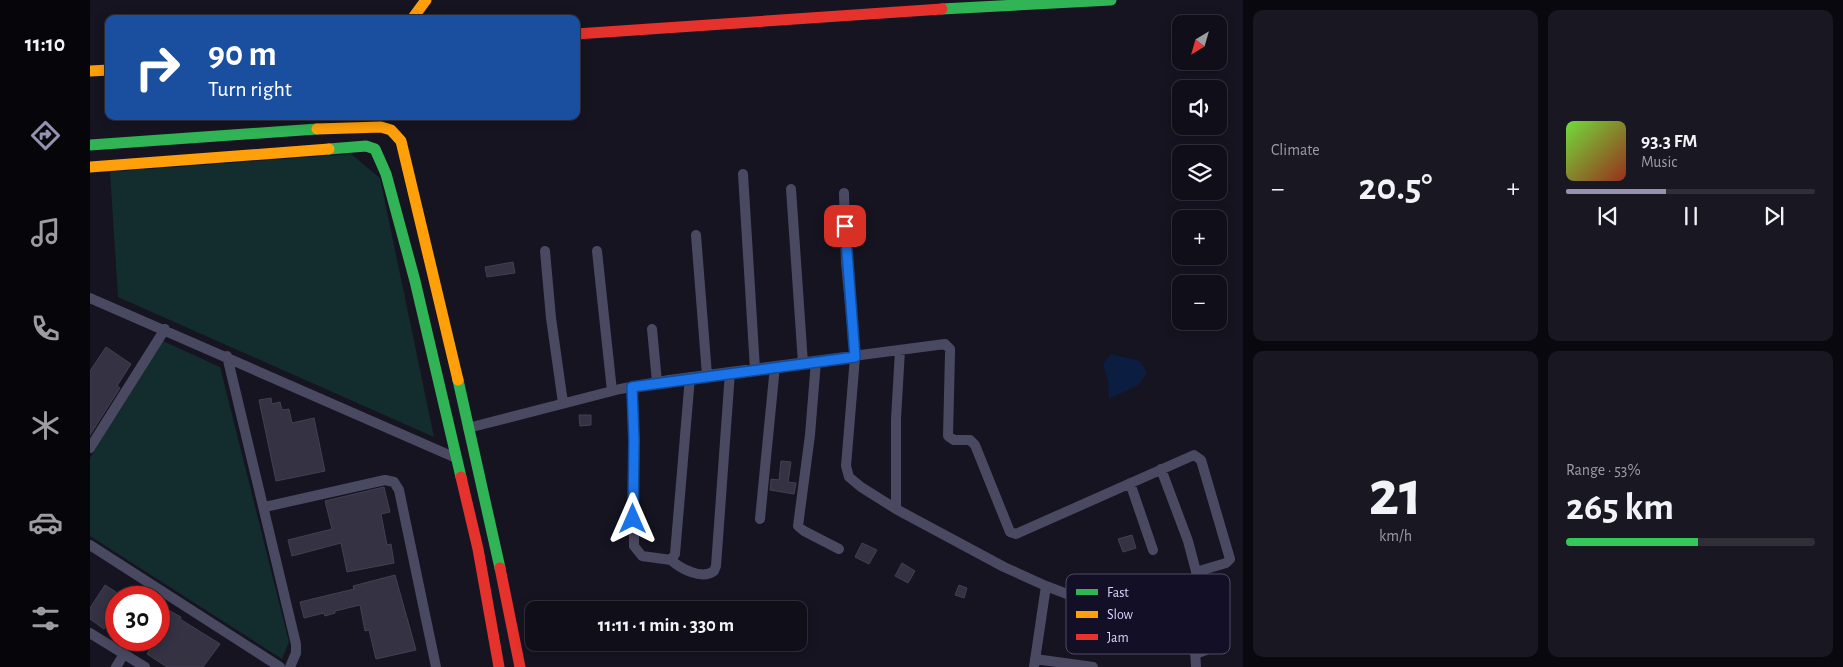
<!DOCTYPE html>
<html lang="en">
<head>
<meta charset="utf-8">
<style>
	body { margin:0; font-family:"Alegreya Sans",sans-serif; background:#191822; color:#f1f3f6; height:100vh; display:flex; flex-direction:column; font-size:19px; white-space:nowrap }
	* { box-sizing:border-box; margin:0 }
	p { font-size:16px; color:#9c9ca2 }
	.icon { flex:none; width:28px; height:28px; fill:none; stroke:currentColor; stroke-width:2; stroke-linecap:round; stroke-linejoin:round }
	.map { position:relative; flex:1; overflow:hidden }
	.sheet { display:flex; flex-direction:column; gap:10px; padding:10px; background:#09080e; width:600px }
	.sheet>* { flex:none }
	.banner { position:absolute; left:15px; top:15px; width:475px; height:105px; border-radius:10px; box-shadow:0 2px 12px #0003,0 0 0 1px #302f38; background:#1a4fa0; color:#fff; overflow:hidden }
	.needle { width:32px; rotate:217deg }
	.fabs { position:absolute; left:1082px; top:15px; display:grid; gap:10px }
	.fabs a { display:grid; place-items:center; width:55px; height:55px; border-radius:10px; background:#100f19; box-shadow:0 2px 12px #0003,0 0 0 1px #302f38; font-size:25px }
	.speed { position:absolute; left:15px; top:586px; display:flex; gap:10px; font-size:25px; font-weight:700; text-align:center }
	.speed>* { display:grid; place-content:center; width:65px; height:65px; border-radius:50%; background:#100f19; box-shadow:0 2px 12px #0003,0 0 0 1px #302f38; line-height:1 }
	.speed .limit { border:8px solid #d22; background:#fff; color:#111 }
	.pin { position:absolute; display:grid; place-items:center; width:42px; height:42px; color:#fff; margin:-21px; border-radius:10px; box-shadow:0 2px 8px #0006 }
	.me { position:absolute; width:55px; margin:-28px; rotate:0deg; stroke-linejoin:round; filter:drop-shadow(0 0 4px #0008) }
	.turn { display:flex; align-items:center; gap:18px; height:105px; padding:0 20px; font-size:22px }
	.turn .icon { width:65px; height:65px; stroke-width:2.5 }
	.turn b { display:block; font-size:35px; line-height:42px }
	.big { font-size:38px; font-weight:700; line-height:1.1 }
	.sheet .tile { flex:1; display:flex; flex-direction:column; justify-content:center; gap:8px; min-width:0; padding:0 18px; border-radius:10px; background:#191822 }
	.sheet .dial { align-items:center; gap:0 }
	.dial b { font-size:65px; line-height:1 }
	.song { display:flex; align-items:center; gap:15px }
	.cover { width:60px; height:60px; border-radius:8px; background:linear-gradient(135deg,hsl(100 70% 55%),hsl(10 70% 35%)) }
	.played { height:5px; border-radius:2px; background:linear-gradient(90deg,#9591b1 40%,#302f38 40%) }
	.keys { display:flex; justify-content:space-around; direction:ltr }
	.heat { display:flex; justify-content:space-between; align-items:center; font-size:28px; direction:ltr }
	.charge { height:8px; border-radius:4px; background:linear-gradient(90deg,#34c759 53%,#302f38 0) }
	.sheet .tiles { flex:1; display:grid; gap:10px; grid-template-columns:repeat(2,1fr) }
	.trip { position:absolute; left:435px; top:601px; width:282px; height:50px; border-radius:10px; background:#100f19; box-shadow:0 2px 12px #0003,0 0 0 1px #302f38; font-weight:700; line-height:50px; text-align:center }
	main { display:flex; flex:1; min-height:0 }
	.dock { display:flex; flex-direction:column; width:90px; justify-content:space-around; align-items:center; background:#06060a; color:#9c9ca2 }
	.dock .icon { width:35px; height:35px }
	.dock .active { color:#9591b1 }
	.dock b { font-size:22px; color:#f1f3f6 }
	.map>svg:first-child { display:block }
</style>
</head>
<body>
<main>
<nav class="dock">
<b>11:10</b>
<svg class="icon active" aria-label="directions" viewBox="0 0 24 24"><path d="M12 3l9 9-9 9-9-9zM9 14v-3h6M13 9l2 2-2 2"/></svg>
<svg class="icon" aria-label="music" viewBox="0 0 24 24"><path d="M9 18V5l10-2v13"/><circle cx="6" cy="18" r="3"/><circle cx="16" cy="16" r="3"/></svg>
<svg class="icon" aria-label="phone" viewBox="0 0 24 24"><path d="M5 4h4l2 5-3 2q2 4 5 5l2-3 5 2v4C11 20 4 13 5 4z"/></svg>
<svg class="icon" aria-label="climate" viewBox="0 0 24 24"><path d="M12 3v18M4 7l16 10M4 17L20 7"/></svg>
<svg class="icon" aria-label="car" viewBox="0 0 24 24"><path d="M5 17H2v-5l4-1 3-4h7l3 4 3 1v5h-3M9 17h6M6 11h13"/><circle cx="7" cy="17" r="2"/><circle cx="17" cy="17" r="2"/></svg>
<svg class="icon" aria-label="filters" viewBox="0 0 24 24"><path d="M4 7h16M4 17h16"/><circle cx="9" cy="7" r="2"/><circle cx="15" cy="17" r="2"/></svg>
</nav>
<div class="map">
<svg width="1153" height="667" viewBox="0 0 1153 667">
	<rect width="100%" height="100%" fill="#161421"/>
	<path fill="#132c2d" d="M261 154 290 178 344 437 28 297 20 172Z
		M73 341 130 367 199 642 192 659 0 536V458Z"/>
	<path fill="#0b1e41" d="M1021 354 1050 361 1057 373 1048 385 1019 399 1018 380 1013 364Z"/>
	<path fill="#343243" stroke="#433f54" d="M423 262 425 273 397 277 395 267Z
		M16 347 41 364 27 386 30 388 0 435V371Z
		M181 398 182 404 190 402 192 410 199 409 202 423 224 418 235 471 186 481 169 400Z
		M489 415H501V425L490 426Z
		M691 461 701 462 698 482 706 483 704 494 680 490 681 479 689 480Z
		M294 487 300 512 291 514 297 545 301 544 304 563 257 572 251 543 202 556 198 540 242 529 235 501Z
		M1042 535 1046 548 1033 552 1028 539Z
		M772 543 787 550 779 564 765 557Z
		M812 563 825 571 818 583 805 576Z
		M305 575 326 650 286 659 279 630 275 631 270 605 245 611V613L235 616 234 613 214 618 210 602 264 589 263 586Z
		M15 585 26 592V611L14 629 0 619V608Z
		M869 585 877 588 874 598 865 595Z
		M69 605 91 617 90 619 130 644 113 667H77L57 654 65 640H69Z"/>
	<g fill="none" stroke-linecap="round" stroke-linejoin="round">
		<path stroke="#4a4962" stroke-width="10" d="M653 174 665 369
			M701 189 713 363
			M754 193 756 263 765 357 756 466 759 477 771 487 806 509 914 567 956 586 1093 638 1105 650 1106 667
			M606 235 617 375
			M455 251 461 318 473 403
			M507 251 522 391
			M0 298 366 458
			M562 329 567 382
			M137 356 206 644V653L200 667
			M726 361 720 435 708 526 714 531 749 549
			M542 387 544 440V546L552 556 581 560 585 554 600 377
			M378 428 530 389 579 380 855 344 860 349V353L858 436 864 440H880L885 445 920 532 926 534 1104 455 1111 460 1140 559 1136 563 1106 572
			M0 448 75 329
			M1071 469 1098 541 1121 628V639L1116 650 1105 654
			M1040 483 1063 550
			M175 507 295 480 304 482 309 490 346 667
			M806 509V419L810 350
			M670 519 685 366
			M0 545 190 667
			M581 560C591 569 612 580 624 571L626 566 640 372
			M0 633 55 667
			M945 659 1003 667
			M26 667 34 654
			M944 667 956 586"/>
		<path stroke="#30b455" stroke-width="11" d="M852 9 1021 0
			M0 145 227 129
			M239 149 276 146 285 149 296 174 325 281 371 477
			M368 380 410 568"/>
		<path stroke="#ff9f0a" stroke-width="11" d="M322 19 336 0
			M0 71 19 70
			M227 129 291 127 301 130 311 141 368 380
			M0 167 239 149"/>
		<path stroke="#e5322d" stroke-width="11" d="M486 34 852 9
			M371 477 388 549 409 667
			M410 568 430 667"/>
	</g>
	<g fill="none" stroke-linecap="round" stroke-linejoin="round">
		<defs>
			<path id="route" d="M543 519 544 440 542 387 765 357 755 226"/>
		</defs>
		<use href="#route" stroke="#114b97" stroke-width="12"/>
		<use href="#route" stroke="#1a73e8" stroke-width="9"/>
	</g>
	<rect x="976" y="574" width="164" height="80" rx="8" fill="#130f26" stroke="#4e4a67" stroke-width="1"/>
	<rect x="986" y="589" width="22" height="6" fill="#30b455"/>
	<rect x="986" y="611" width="22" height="7" fill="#ff9f0a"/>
	<rect x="986" y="634" width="22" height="6" fill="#e5322d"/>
	<g font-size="14" fill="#d9d4ff">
		<text x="1017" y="597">Fast</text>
		<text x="1017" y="619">Slow</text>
		<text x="1017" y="642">Jam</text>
	</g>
</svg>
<div class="fabs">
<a><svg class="needle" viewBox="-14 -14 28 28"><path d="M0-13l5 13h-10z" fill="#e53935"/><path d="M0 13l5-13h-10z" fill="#9c9ca2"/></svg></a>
<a><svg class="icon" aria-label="sound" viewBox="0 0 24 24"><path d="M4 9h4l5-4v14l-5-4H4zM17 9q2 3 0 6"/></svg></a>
<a><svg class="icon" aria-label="layers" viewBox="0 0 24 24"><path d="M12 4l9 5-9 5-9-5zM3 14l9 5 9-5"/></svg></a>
<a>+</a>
<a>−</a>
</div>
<div class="speed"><div class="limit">30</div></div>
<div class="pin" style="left:755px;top:226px;background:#d93025"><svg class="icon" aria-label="arrive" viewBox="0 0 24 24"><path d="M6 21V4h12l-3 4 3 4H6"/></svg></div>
<svg class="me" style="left:543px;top:519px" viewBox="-20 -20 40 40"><path d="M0-17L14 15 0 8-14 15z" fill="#1a73e8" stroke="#fff" stroke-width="4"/></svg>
<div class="trip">11:11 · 1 min · 330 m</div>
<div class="banner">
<div class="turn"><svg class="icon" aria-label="right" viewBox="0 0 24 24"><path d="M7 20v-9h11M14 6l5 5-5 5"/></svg><div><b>90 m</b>Turn right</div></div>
</div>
</div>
<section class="sheet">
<div class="tiles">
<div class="tile"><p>Climate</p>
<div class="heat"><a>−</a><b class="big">20.5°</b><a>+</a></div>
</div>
<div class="tile">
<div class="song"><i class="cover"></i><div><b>93.3 FM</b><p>Music</p></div></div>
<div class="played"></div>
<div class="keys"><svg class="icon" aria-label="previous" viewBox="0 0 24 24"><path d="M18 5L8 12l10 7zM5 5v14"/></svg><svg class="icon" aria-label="pause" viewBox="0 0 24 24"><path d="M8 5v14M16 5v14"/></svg><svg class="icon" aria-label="next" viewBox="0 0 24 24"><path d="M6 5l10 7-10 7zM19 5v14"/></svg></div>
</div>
<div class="tile dial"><b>21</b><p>km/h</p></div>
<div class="tile"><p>Range · 53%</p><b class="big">265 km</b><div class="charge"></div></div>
</div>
</section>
</main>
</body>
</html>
